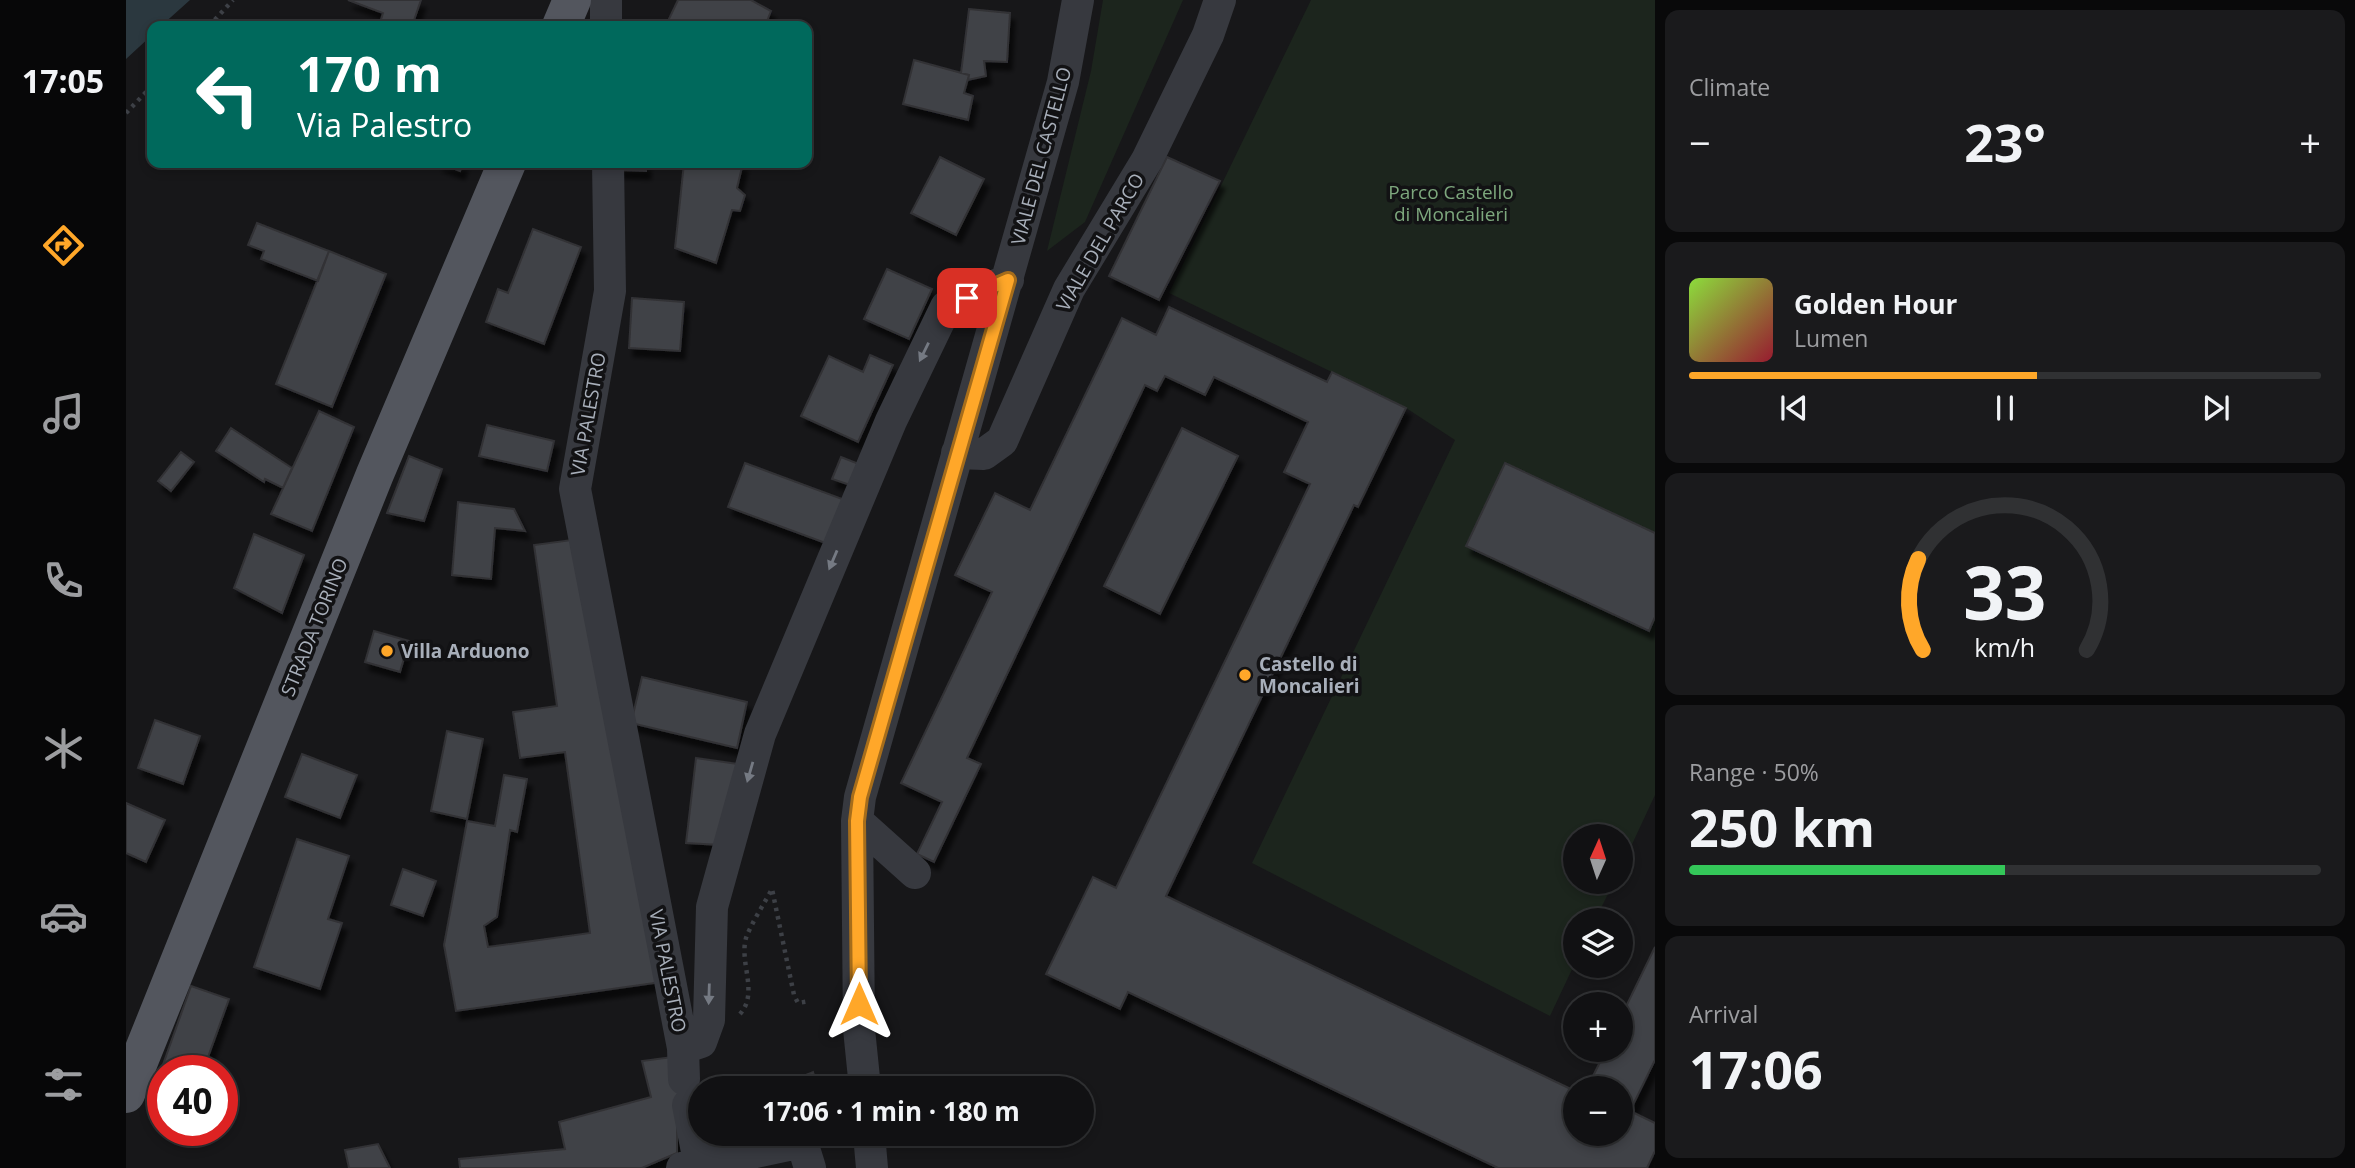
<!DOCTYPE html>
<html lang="en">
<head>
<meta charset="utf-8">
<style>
	body { margin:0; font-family:"Open Sans",sans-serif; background:#1a1a1c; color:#f1f3f6; height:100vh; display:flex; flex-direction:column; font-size:26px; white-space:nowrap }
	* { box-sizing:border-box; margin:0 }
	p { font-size:23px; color:#9c9da0 }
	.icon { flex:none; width:38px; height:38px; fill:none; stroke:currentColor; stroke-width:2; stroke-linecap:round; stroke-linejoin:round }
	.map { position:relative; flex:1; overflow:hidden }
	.drawer { display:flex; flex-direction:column; gap:10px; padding:10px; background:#09090a; width:700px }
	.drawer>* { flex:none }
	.banner { position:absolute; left:21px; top:21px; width:665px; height:147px; border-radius:14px; box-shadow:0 4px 10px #0003,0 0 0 2px #303133; background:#00695c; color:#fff; overflow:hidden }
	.needle { width:46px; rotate:3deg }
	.tools { position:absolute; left:1437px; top:824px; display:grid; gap:14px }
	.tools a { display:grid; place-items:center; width:70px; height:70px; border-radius:50%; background:#111113; box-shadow:0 4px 10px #0003,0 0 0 2px #303133; font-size:35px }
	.speed { position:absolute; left:21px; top:1055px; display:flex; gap:14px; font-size:35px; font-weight:700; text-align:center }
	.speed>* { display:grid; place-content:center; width:91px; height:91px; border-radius:50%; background:#111113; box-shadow:0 4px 10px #0003,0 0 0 2px #303133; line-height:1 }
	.speed .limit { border:10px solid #d22; background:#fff; color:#111 }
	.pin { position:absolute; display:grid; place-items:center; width:60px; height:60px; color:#fff; margin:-30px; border-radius:14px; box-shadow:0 4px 10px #0006 }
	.me { position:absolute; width:77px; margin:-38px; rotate:0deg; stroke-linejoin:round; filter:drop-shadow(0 0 5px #0008) }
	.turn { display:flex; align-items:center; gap:24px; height:147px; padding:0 35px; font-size:32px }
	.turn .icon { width:91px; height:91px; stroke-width:2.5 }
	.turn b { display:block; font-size:49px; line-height:60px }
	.big { font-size:52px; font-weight:700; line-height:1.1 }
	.drawer .tile { flex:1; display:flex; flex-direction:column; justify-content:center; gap:10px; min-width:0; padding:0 24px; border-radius:14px; background:#1a1a1c }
	.drawer .dial { align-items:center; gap:0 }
	.dial svg { height:182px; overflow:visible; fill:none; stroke:#303133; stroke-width:7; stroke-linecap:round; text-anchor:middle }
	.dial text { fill:#f1f3f6; stroke:none }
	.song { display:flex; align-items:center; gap:21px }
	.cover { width:84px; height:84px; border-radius:10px; background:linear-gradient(135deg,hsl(90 70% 55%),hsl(350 70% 35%)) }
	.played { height:7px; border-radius:4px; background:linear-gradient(90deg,#ffa729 55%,#303133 55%) }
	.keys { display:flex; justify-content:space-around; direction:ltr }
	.heat { display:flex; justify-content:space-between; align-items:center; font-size:38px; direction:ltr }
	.charge { height:10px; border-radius:5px; background:linear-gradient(90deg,#34c759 50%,#303133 0) }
	.trip { position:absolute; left:562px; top:1076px; width:406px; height:70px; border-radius:35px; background:#111113; box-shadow:0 4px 10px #0003,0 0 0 2px #303133; font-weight:700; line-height:70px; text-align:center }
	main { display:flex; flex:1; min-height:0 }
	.menu { display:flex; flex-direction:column; width:126px; justify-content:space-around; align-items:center; background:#070708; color:#9c9da0 }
	.menu .icon { width:49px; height:49px }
	.menu .on { color:#ffa729 }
	.menu b { font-size:32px; color:#f1f3f6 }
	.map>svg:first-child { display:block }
</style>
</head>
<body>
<main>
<nav class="menu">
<b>17:05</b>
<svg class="icon on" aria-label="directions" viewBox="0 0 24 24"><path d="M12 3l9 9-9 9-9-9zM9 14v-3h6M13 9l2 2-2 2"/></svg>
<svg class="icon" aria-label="music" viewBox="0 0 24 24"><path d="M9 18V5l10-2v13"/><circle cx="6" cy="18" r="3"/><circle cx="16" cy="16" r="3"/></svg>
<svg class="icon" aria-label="phone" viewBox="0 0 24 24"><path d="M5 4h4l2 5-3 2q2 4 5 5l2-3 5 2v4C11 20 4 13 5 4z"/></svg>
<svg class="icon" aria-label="climate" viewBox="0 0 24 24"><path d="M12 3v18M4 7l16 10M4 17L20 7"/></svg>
<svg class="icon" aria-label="car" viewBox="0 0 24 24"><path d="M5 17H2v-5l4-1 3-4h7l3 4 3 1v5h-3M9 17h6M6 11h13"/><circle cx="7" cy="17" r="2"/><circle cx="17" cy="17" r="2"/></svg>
<svg class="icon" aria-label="filters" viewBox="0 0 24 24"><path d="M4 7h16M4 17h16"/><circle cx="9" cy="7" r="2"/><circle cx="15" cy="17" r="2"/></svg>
</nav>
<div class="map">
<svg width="1529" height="1168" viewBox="0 0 1529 1168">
	<defs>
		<filter id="shadow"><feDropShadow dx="4.5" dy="8" stdDeviation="2" flood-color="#0009"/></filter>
	</defs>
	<rect width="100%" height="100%" fill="#171719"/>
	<path fill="#1c251d" d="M977 0H1057L959 222 921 251 965 71Z
		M1185 0H1529V795L1495 868 1494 836H1449V882H1488L1469 920H1449V963L1424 1016 1126 863 1329 440 1280 408 1043 293Z"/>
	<path fill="#2b383f" d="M0 0H64L35 26H26V35L0 59Z"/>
	<path fill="#414246" stroke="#313135" stroke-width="2" filter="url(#shadow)" d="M222 0H295L286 26H253L257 13Z
		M552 0H625L645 11 639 26H544L540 25Z
		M843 9 884 13 881 62 858 61 860 76 842 80 843 75 835 73Z
		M788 60 843 75 838 93 847 96 842 120 777 104Z
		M814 157 858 179 830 235 785 213Z
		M1041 157 1094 181 1033 300 983 276Z
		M312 163H337L334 171Z
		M493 163H520V171L493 170Z
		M558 163H617L611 188 619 195 614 211 606 210 590 263 549 248Z
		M131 223 203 251 192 281 135 259 138 251 122 245Z
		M407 229 455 247 418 344 360 322 372 289 382 293Z
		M203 251 260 274 206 407 150 384Z
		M761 269 806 289 783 339 738 319Z
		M506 298 558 302 554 351 503 348Z
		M1043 307 1201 382 1206 372 1280 408 1232 507 1228 505 1040 896 1449 1091V1134H1494V1088H1461L1480 1050H1494V1019L1529 947V1060L1504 1111 1529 1123V1151L1521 1168H1372L1002 992 994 1009 920 974 967 877 990 888 1184 484 1158 472 1182 422 1088 377 1079 395 1039 376 1031 391 1019 385 841 758 855 764 808 862 791 854 816 802 775 783 866 592 829 575 869 493 904 510 996 318 1030 335Z
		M744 355 767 365 732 442 675 416 703 356 737 372Z
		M193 411 228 427 186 531 145 514Z
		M361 425 428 441 421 471 353 456Z
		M105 428 166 468 157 488 139 479 138 482 90 451Z
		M1056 428 1112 456 1034 614 978 586Z
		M55 452 68 462 45 491 32 481Z
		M283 456 316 469 298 521 261 513Z
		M715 457 738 466 730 487 706 479Z
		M619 463 719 500 702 544 602 507Z
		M1379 463 1529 533V617L1523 631 1340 546Z
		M332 502 388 509 399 531 369 528 365 579 326 575Z
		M128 534 178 555 156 613 108 588Z
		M453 539 536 982 330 1011 318 945 341 821 369 826 378 775 401 779 391 832 384 830 371 917 358 926 362 947 464 933 439 752 394 758 387 712 431 706 408 545Z
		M248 631 283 641 274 672 239 662Z
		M516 677 621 702 611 748 505 723Z
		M29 720 74 736 57 784 12 768Z
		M321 731 357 739 341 819 305 811Z
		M176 754 231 775 214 818 159 797Z
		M570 758 619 765 594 845 560 843Z
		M0 803 39 820 20 862 0 853Z
		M171 839 223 856 202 919 216 923 194 989 128 967Z
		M277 869 310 881 297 916 265 905Z
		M65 986 103 999 77 1071H37V1105L24 1101Z
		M546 1057 569 1102 551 1110V1153L516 1168H334L333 1159 439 1149 433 1122 525 1097 516 1061Z
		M687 1072 692 1088H648Z
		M581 1134H622L586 1147Z
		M252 1144 264 1168H223L219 1150Z"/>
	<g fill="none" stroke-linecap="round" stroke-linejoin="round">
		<path stroke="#3d4046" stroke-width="4.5" stroke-dasharray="3.5 5" stroke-linecap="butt" d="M83 26 107 0
			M0 113 26 86
			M614 1014C633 993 613 963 620 938 626 922 638 904 646 889L668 995 672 1003 684 1001"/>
		<path stroke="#37393f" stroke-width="32" d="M480 0V26
			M482 163 484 291 449 489 557 1048 575 1042 583 1020 586 907 634 734 765 421 820 307 882 280
			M831 453 858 454 876 441 943 289 1021 160 1082 35 1094 0
			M731 821 789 873
			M557 1048 558 1079
			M739 1088 733 1029 731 821 734 797 937 82 952 0
			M562 1105 573 1162
			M743 1134 746 1168
			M556 1168 676 1142 684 1168"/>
		<path stroke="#53565e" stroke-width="38" d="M435 26 446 0
			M0 1094 249 474 381 163"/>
	</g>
	<defs><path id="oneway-solid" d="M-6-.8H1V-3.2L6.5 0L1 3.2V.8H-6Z" transform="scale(1.75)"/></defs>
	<g fill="#757a83">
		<use href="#oneway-solid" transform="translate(798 352) rotate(116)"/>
		<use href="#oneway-solid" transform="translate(707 560) rotate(113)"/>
		<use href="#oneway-solid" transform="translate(624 772) rotate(106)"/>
		<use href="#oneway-solid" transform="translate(583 994) rotate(92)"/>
	</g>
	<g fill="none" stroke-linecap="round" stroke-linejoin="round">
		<defs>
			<path id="route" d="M733 1004 731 821 734 797 882 280 841 298"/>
		</defs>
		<use href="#route" stroke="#a66d1b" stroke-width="18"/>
		<use href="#route" stroke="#ffa729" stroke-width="12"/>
	</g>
	<g fill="#ffa729" stroke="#121214" stroke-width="2.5">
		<circle cx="261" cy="651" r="7"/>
		<circle cx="1119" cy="675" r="7"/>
	</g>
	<g text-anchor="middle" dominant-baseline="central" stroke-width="7" stroke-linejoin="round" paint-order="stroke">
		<g font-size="19" fill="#a8afba" stroke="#121214">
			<text transform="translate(915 156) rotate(-75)">VIALE DEL CASTELLO</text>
			<text transform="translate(974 242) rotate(-60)">VIALE DEL PARCO</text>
			<text transform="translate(462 414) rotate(-80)">VIA PALESTRO</text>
			<text transform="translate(188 627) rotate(-68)">STRADA TORINO</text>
			<text transform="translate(542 971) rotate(79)">VIA PALESTRO</text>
		</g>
		<g font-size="19" fill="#7da77d" stroke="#121214">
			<text x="1325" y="192">Parco Castello<tspan x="1325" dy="22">di Moncalieri</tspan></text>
		</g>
		<g font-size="19" font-weight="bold" fill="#a8afba" stroke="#121214" text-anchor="start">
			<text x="275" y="651">Villa Arduono</text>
			<text x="1133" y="664">Castello di<tspan x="1133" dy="22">Moncalieri</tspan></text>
		</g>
	</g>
</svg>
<div class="tools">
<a><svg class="needle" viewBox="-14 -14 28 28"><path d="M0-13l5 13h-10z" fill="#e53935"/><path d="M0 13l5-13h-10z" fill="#9c9da0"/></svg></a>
<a><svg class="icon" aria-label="layers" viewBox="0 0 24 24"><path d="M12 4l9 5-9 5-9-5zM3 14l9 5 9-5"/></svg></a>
<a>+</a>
<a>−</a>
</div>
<div class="speed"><div class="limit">40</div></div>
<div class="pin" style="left:841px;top:298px;background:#d93025"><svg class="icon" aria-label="arrive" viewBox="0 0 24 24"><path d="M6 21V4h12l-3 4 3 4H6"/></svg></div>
<svg class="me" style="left:733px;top:1004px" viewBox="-20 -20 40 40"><path d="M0-17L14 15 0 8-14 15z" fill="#ffa729" stroke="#fff" stroke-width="4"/></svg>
<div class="trip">17:06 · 1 min · 180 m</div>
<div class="banner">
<div class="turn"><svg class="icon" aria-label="left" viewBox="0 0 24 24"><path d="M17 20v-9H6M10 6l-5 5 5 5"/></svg><div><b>170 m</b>Via Palestro</div></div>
</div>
</div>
<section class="drawer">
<div class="tile"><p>Climate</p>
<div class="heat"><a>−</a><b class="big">23°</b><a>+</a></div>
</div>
<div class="tile">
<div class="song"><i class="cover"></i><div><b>Golden Hour</b><p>Lumen</p></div></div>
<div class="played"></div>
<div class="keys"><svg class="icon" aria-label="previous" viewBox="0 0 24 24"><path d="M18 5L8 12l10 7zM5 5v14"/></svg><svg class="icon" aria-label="pause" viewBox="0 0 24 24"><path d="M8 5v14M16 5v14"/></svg><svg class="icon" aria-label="next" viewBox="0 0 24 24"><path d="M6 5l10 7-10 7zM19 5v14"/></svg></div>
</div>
<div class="tile dial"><svg viewBox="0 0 100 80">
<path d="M14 69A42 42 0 1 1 86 69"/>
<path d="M14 69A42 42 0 0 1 12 29" stroke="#ffa729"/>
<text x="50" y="56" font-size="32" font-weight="700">33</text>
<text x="50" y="72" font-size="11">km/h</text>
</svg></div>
<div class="tile"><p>Range · 50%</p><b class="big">250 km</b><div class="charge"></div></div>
<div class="tile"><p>Arrival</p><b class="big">17:06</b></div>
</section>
</main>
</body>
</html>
